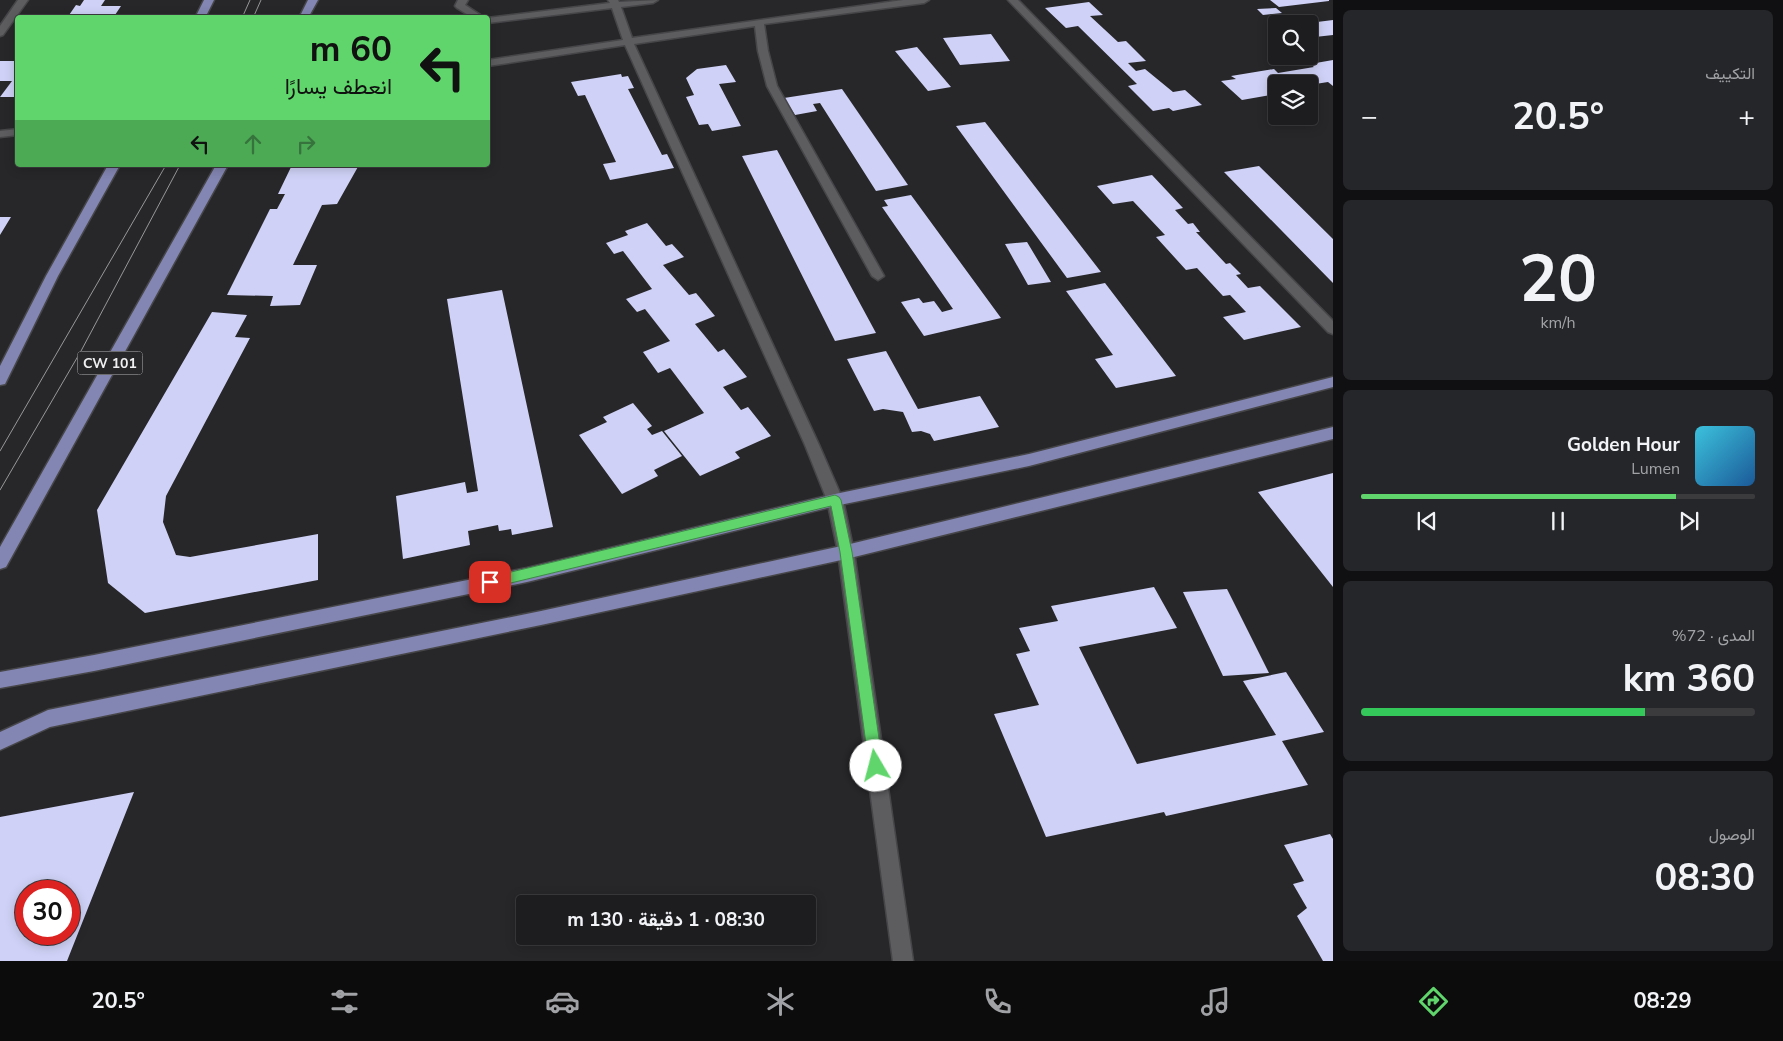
<!DOCTYPE html>
<html lang="ar">
<head>
<meta charset="utf-8">
<style>
	body { margin:0; font-family:"Nunito Sans",Vazirmatn,sans-serif; background:#252629; color:#f1f3f6; direction:rtl; height:100vh; display:flex; flex-direction:column; font-size:19px; white-space:nowrap }
	* { box-sizing:border-box; margin:0 }
	p { font-size:16px; color:#a0a2a5 }
	.icon { flex:none; width:28px; height:28px; fill:none; stroke:currentColor; stroke-width:2; stroke-linecap:round; stroke-linejoin:round }
	.map { position:relative; flex:1; overflow:hidden; direction:ltr }
	.side { display:flex; flex-direction:column; gap:10px; padding:10px; background:#101012; width:450px }
	.side>* { flex:none }
	.top-card { position:absolute; left:15px; top:15px; width:475px; height:152px; border-radius:5px; box-shadow:0 2px 12px #0003,0 0 0 1px #3b3b3e; direction:rtl; background:#5fd56b; color:#111; overflow:hidden }
	.tools { position:absolute; left:1268px; top:15px; display:grid; gap:10px }
	.tools a { display:grid; place-items:center; width:50px; height:50px; border-radius:5px; background:#1d1d20; box-shadow:0 2px 12px #0003,0 0 0 1px #3b3b3e; font-size:25px }
	.speed { position:absolute; left:15px; top:880px; display:flex; gap:10px; font-size:25px; font-weight:700; text-align:center }
	.speed>* { display:grid; place-content:center; width:65px; height:65px; border-radius:50%; background:#1d1d20; box-shadow:0 2px 12px #0003,0 0 0 1px #3b3b3e; line-height:1 }
	.speed .limit { border:8px solid #d22; background:#fff; color:#111 }
	.pin { position:absolute; display:grid; place-items:center; width:42px; height:42px; color:#fff; margin:-21px; border-radius:10px; box-shadow:0 2px 8px #0006 }
	.me { position:absolute; width:55px; margin:-28px; rotate:352deg; stroke-linejoin:round; filter:drop-shadow(0 0 4px #0008) }
	.turn { display:flex; align-items:center; gap:18px; height:105px; padding:0 15px; font-size:22px }
	.turn .icon { width:65px; height:65px; stroke-width:2.5 }
	.turn b { display:block; font-size:35px; line-height:42px }
	.lanes { display:flex; align-items:center; height:48px; padding:0 15px; background:#0003; justify-content:center; gap:25px; direction:ltr }
	.lanes .off { opacity:.35 }
	.big { font-size:38px; font-weight:700; line-height:1.1 }
	.side .tile { flex:1; display:flex; flex-direction:column; justify-content:center; gap:8px; min-width:0; padding:0 18px; border-radius:8px; background:#252629 }
	.side .dial { align-items:center; gap:0 }
	.dial b { font-size:65px; line-height:1 }
	.song { display:flex; align-items:center; gap:15px }
	.cover { width:60px; height:60px; border-radius:8px; background:linear-gradient(135deg,hsl(190 70% 55%),hsl(210 70% 35%)) }
	.played { height:5px; border-radius:2px; background:linear-gradient(90deg,#5fd56b 80%,#3b3b3e 80%) }
	.keys { display:flex; justify-content:space-around; direction:ltr }
	.heat { display:flex; justify-content:space-between; align-items:center; font-size:28px; direction:ltr }
	.charge { height:8px; border-radius:4px; background:linear-gradient(90deg,#34c759 72%,#3b3b3e 0) }
	.trip { position:absolute; left:516px; top:895px; width:300px; height:50px; border-radius:5px; background:#1d1d20; box-shadow:0 2px 12px #0003,0 0 0 1px #3b3b3e; font-weight:700; line-height:50px; text-align:center; direction:rtl }
	.tabs { display:flex; height:80px; justify-content:space-around; align-items:center; background:#0c0c0d; color:#a0a2a5 }
	.tabs .icon { width:35px; height:35px }
	.tabs .active { color:#5fd56b }
	.tabs b { font-size:22px; color:#f1f3f6 }
	main { display:flex; flex:1; min-height:0 }
	.map>svg:first-child { display:block }
</style>
</head>
<body>
<main>
<section class="side">
<div class="tile"><p>التكييف</p>
<div class="heat"><a>−</a><b class="big">20.5°</b><a>+</a></div>
</div>
<div class="tile dial"><b>20</b><p>km/h</p></div>
<div class="tile">
<div class="song"><i class="cover"></i><div><b>Golden Hour</b><p>Lumen</p></div></div>
<div class="played"></div>
<div class="keys"><svg class="icon" aria-label="previous" viewBox="0 0 24 24"><path d="M18 5L8 12l10 7zM5 5v14"/></svg><svg class="icon" aria-label="pause" viewBox="0 0 24 24"><path d="M8 5v14M16 5v14"/></svg><svg class="icon" aria-label="next" viewBox="0 0 24 24"><path d="M6 5l10 7-10 7zM19 5v14"/></svg></div>
</div>
<div class="tile"><p>المدى · 72%</p><b class="big">360 km</b><div class="charge"></div></div>
<div class="tile"><p>الوصول</p><b class="big">08:30</b></div>
</section>
<div class="map">
<svg width="1333" height="961" viewBox="0 0 1333 961">
	<rect width="100%" height="100%" fill="#27272a"/>
	<path fill="#cfd1f6" fill-rule="evenodd" d="M84 0H105L101 6H121L113 18H67L76 5 80 6Z
		M1270 0H1329V1L1279 7Z
		M1089 2 1103 15 1090 16 1118 42 1126 41 1146 61 1128 63 1136 71 1145 69 1173 92 1185 90 1202 105 1173 111 1169 108 1153 111 1128 86 1137 84 1078 26 1066 28 1045 8Z
		M1276 8 1282 13 1263 15 1257 9Z
		M1333 20V35L1315 37 1309 32V23Z
		M991 34 1010 61 960 65 943 38Z
		M917 47 951 87 928 91 895 51Z
		M1333 60V86L1328 82 1309 85 1276 84V94L1242 100 1221 81 1236 79 1231 76 1274 69 1278 73 1314 67 1310 64Z
		M0 61H18V97H0L12 81H0Z
		M726 65 736 82 719 84 741 126 712 131 708 124 699 125 686 97 694 95 686 78 697 69Z
		M621 74 622 77 628 76 634 88 628 89 662 155 667 154 674 168 610 180 603 164 616 162 585 95 578 96 571 82Z
		M842 89 908 185 876 191 820 103 813 104 817 111 795 115 784 98Z
		M985 122 1101 272 1067 278 956 126Z
		M777 150 876 333 835 341 742 156Z
		M292 165H359L337 204 322 205 293 265H317L300 305 270 306 273 296 227 295 270 209H277L285 194H278Z
		M1259 166 1333 239V283L1224 172Z
		M1152 175 1183 208 1175 210 1188 224 1193 223 1200 232H1196L1226 264 1230 263 1241 274 1236 275 1248 288 1260 286 1301 327 1244 340 1223 317 1246 312 1230 295 1223 296 1197 268 1186 270 1156 237 1165 235 1133 201 1113 204 1097 186Z
		M911 195 1001 318 924 336 901 302 919 298 923 303 934 301 942 312 953 309 882 207 888 206 884 200Z
		M0 217H11L0 235Z
		M647 223 666 246 672 244 684 257 663 265 689 295 696 293 715 316 695 324 718 352 724 349 747 377 723 387 741 410 748 407 771 436 735 452 740 458 700 476 664 431 704 413 670 368 658 373 643 352 670 341 645 309 637 312 626 299 652 289 623 251 614 254 606 243 628 235 625 231Z
		M1027 242 1051 282 1028 285 1005 244Z
		M1105 283 1176 376 1116 388 1095 359 1113 355 1066 291Z
		M502 290 553 527 512 535 511 529 499 531 498 525 468 531 470 545 403 559 396 496 465 482 467 493 478 491 447 299Z
		M212 312 247 315 235 337 250 338 166 496 163 522 176 555 190 557 318 534V580L145 613 108 583 97 510Z
		M886 351 918 409 980 396 999 427 934 441 930 434 921 431 912 432 903 412 883 409 874 411 847 359Z
		M633 403 652 426 647 429 652 435 662 431 682 456 654 470 658 476 622 494 579 435 607 422 603 417Z
		M1333 473V587L1258 492Z
		M1154 587 1177 628 1079 647 1137 764 1276 735 1243 681 1286 672 1324 732 1282 741 1308 785 1166 816 1164 812 1046 837 994 714 1039 705 1016 654 1030 651 1019 628 1058 621 1051 606Z
		M1227 589 1269 673 1223 676 1183 592Z
		M134 792 67 961H0V817ZM26 891H69V934H26Z
		M1330 834 1333 839V961H1323L1297 916 1307 908 1293 884 1304 881 1284 845Z"/>
	<g fill="none" stroke-linecap="round" stroke-linejoin="round">
		<defs>
			<path id="minor" d="M18 0H28L3 35 0 36V26Z
				M458 0H468L465 5 485 18H473L457 8 455 6Z
				M608 0H618L619 2 658 0 653 3 621 7 632 38 903 0H929L924 3 764 24 768 51 777 86 884 276 878 280 872 276 767 86 758 51 755 26 634 44 819 445 843 500 854 552 913 961H893L838 552 827 500 805 445 625 45 488 66V60L623 40 612 8 488 23 487 18 610 3Z
				M1008 0H1018L1333 321V334L1328 332Z
				M18 129V135L0 137V131Z"/>
			<path id="major" d="M204 0H214L205 18H195Z
				M308 0H318L308 18H299Z
				M108 165H120L58 276 7 380 5 384 0 385V366L46 276Z
				M216 165H228L6 567 0 569V547Z
				M1333 377V387L1029 466 835 506 527 582 94 671 0 688V672L94 655 527 568 835 494 1029 454Z
				M1333 427V439L846 559 541 625 50 727 0 750V732L48 710 541 611 846 545Z"/>
		</defs>
		<use href="#minor" stroke="#464649" stroke-width="3"/>
		<use href="#major" stroke="#464649" stroke-width="3"/>
		<use href="#minor" fill="#5d5d60" fill-rule="evenodd"/>
		<use href="#major" fill="#8385b2" fill-rule="evenodd"/>
		<path stroke="#98989a" stroke-width="1" d="M242 18 250 0
			M253 18 261 0
			M0 451 166 165
			M0 490 81 351 180 165"/>
	</g>
	<path fill="#5fd56b" stroke="#3e8a46" d="M835 495 839 497 841 500 852 552 883 766 881 771 876 773 871 771 869 766 840 552 831 506 490 588 485 586 483 582 485 578 490 577Z"/>
	<g text-anchor="middle" dominant-baseline="central" stroke-width="5" stroke-linejoin="round" paint-order="stroke">
		<rect fill="#27272a" stroke="#b4b4b6" stroke-width="1" x="77.5" y="351.5" width="65" height="23" rx="4"/>
		<g font-size="14" font-weight="bold" fill="#f0f0f2">
			<text x="110" y="363">CW 101</text>
		</g>
	</g>
</svg>
<div class="tools">
<a><svg class="icon" aria-label="search" viewBox="0 0 24 24"><circle cx="10" cy="10" r="6"/><path d="M15 15l6 6"/></svg></a>
<a><svg class="icon" aria-label="layers" viewBox="0 0 24 24"><path d="M12 4l9 5-9 5-9-5zM3 14l9 5 9-5"/></svg></a>
</div>
<div class="speed"><div class="limit">30</div></div>
<div class="pin" style="left:490px;top:582px;background:#d93025"><svg class="icon" aria-label="arrive" viewBox="0 0 24 24"><path d="M6 21V4h12l-3 4 3 4H6"/></svg></div>
<svg class="me" style="left:876px;top:766px" viewBox="-20 -20 40 40"><circle r="19" fill="#fff"/><path d="M0-13L10 11 0 6-10 11z" fill="#5fd56b"/></svg>
<div class="trip">08:30 · 1 دقيقة · 130 m</div>
<div class="top-card">
<div class="turn"><svg class="icon" aria-label="left" viewBox="0 0 24 24"><path d="M17 20v-9H6M10 6l-5 5 5 5"/></svg><div><b>60 m</b>انعطف يسارًا</div></div>
<div class="lanes"><svg class="icon" aria-label="left" viewBox="0 0 24 24"><path d="M17 20v-9H6M10 6l-5 5 5 5"/></svg><svg class="icon off" aria-label="ahead" viewBox="0 0 24 24"><path d="M12 20V5M6 11l6-6 6 6"/></svg><svg class="icon off" aria-label="right" viewBox="0 0 24 24"><path d="M7 20v-9h11M14 6l5 5-5 5"/></svg></div>
</div>
</div>
</main>
<nav class="tabs">
<b>08:29</b>
<svg class="icon active" aria-label="directions" viewBox="0 0 24 24"><path d="M12 3l9 9-9 9-9-9zM9 14v-3h6M13 9l2 2-2 2"/></svg>
<svg class="icon" aria-label="music" viewBox="0 0 24 24"><path d="M9 18V5l10-2v13"/><circle cx="6" cy="18" r="3"/><circle cx="16" cy="16" r="3"/></svg>
<svg class="icon" aria-label="phone" viewBox="0 0 24 24"><path d="M5 4h4l2 5-3 2q2 4 5 5l2-3 5 2v4C11 20 4 13 5 4z"/></svg>
<svg class="icon" aria-label="climate" viewBox="0 0 24 24"><path d="M12 3v18M4 7l16 10M4 17L20 7"/></svg>
<svg class="icon" aria-label="car" viewBox="0 0 24 24"><path d="M5 17H2v-5l4-1 3-4h7l3 4 3 1v5h-3M9 17h6M6 11h13"/><circle cx="7" cy="17" r="2"/><circle cx="17" cy="17" r="2"/></svg>
<svg class="icon" aria-label="filters" viewBox="0 0 24 24"><path d="M4 7h16M4 17h16"/><circle cx="9" cy="7" r="2"/><circle cx="15" cy="17" r="2"/></svg>
<b>20.5°</b>
</nav>
</body>
</html>
